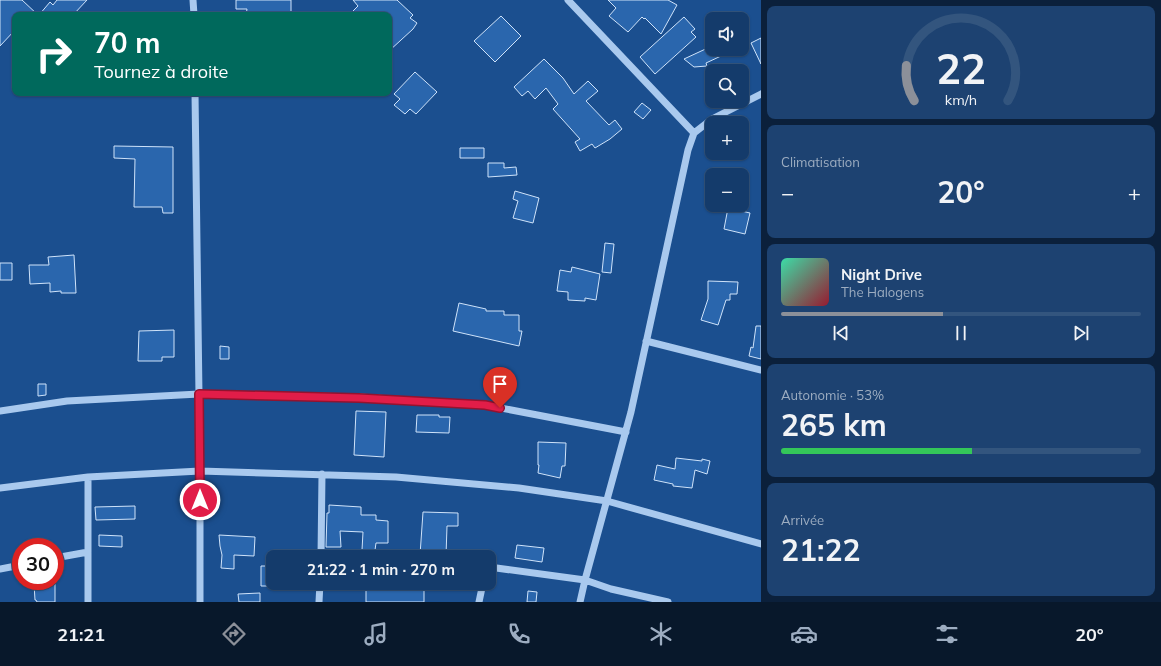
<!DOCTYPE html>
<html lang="fr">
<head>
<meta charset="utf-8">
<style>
	body { margin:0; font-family:Mulish,sans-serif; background:#1d4271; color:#f1f3f6; height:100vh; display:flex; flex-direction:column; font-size:15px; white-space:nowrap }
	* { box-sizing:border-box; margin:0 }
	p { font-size:13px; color:#9dadc1 }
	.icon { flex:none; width:22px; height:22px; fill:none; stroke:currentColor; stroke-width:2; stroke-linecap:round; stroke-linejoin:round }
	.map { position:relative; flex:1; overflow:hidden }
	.details { display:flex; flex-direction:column; gap:6px; padding:6px; background:#0b203b; width:400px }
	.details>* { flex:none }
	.guide { position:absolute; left:12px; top:12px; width:380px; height:84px; border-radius:8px; box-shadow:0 1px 3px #0004,0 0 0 1px #33557e; background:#00695c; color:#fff; overflow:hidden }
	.tools { position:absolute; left:705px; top:12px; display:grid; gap:8px }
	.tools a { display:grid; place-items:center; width:44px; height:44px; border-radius:8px; background:#143b6b; box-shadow:0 1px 3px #0004,0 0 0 1px #33557e; font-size:20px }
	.speed { position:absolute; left:12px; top:538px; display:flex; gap:8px; font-size:20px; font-weight:700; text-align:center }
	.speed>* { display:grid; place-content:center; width:52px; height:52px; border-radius:50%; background:#143b6b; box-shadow:0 1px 3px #0004,0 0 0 1px #33557e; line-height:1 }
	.speed .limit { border:6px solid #d22; background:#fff; color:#111 }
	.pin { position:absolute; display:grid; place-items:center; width:34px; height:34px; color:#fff; margin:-41px -17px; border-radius:50% 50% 50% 0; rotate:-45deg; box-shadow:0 0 4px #0007 }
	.pin .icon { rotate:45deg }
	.me { position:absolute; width:44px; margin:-22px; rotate:0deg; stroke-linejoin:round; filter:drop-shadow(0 0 3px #0008) }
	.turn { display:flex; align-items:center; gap:14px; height:84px; padding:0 16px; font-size:18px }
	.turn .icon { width:52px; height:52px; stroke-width:2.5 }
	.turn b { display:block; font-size:28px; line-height:34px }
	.big { font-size:30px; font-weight:700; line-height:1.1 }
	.details .card { flex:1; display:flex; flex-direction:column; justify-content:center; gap:6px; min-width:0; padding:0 14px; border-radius:8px; background:#1d4271 }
	.details .dial { align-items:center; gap:0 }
	.dial svg { height:104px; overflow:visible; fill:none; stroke:#33557e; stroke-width:7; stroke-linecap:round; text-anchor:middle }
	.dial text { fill:#f1f3f6; stroke:none }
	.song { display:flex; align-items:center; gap:12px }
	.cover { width:48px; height:48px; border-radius:6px; background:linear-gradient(135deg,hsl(160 70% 55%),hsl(350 70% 35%)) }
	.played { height:4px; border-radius:2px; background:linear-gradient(90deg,#8c9099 45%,#33557e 45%) }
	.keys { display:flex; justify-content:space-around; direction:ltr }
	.heat { display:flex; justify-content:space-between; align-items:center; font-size:22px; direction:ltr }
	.charge { height:6px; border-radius:3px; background:linear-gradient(90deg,#34c759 53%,#33557e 0) }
	.trip { position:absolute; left:266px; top:550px; width:230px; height:40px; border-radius:8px; background:#143b6b; box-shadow:0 1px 3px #0004,0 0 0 1px #33557e; font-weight:700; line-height:40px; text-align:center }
	.menu { display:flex; height:64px; justify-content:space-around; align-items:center; background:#08182b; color:#9dadc1 }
	.menu .icon { width:28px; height:28px }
	.menu .selected { color:#8c9099 }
	.menu b { font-size:18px; color:#f1f3f6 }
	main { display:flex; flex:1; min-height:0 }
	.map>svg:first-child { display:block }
</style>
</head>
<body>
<main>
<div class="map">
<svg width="761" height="602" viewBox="0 0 761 602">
	<rect width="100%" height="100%" fill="#1b4f8f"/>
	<path fill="#2a66ad" stroke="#cfe3fa" d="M0 0H22L38 15H15V30L0 46Z
		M57 0H87L73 15H39L50 2 53 5Z
		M236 0H291V12L275 13V15H246L247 9H236Z
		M353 0H397L413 15 410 18 417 23 413 29 389 51V15H349L358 6Z
		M608 0H668L677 5 661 34 645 18 644 19 642 17 628 32 609 16 616 8Z
		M501 16 521 36 495 62 474 41Z
		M684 17 695 29 691 32 696 37 655 74 640 57Z
		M761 38V64L751 43Z
		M712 46V49H736L706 63 707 66 694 67 684 59Z
		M544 59 563 78 574 94 588 81 598 91 586 101 609 125 615 120 622 129 610 139 595 148 592 144 580 151 575 142 580 139 553 109 558 104 546 88 535 99 528 91 522 96 514 87Z
		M415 72 437 92 416 114 410 109 405 114 394 105 400 99 394 94Z
		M642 103 651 110 643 119 634 112Z
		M114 146 173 147V213H163L162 207H134L135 159 114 158Z
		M460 148H484V158H460Z
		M488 163H504V168L516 167 517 175 488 177Z
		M515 191 539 198 533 223 513 218 518 201 513 199Z
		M728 208 750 213 745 234 724 229Z
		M605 243 614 244 611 273 602 272Z
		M74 255 76 293H61V291L50 292V283L30 284 29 265H49L48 257Z
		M0 263H12V280H0Z
		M572 267 600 274 596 300 585 298V301L568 300V292L557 291 560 270 571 272Z
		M708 281 738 282 737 294H730V300H726L718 325 701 320 708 299Z
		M459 303 486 309V311H504V315H519V331H522L519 346 453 331Z
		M756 326H761V359L749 356 751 347 753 348Z
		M174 330V357H162V361H138L139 331Z
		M220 346 229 347V359H220Z
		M38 384H46V395L38 396Z
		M356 411 386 412 384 457 354 455Z
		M417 415H439V417H450L449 433 416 432Z
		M538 442 566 443 565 466H562L560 478 538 473 539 465H538Z
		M676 458 702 461V459L710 461 707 474 695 470 692 488 673 486V484L654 480 657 465 675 469Z
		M329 505 361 507V515H376V520L388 521V543H376L375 550H362L363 532 340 531 341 547H326L327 513H329Z
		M135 506V519L96 520 95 507Z
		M423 512 458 513V526H447L446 556 420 555Z
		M99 535 122 536V547L99 546Z
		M219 535 255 537 254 556 234 555V569L221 568 222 555 220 546Z
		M517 545 544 548 542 562 515 558Z
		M261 566H273V586H261Z
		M55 583V602H37L36 600H35L34 584Z
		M366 583H390V584L412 585V583H424V602H366Z
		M528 591 537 592 536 602H527Z
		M260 593V602H239L238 594Z"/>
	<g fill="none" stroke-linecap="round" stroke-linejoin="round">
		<path stroke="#a9c9ee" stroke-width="7" d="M193 0 194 15
			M568 0 694 133
			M195 93 200 471V602
			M646 341 761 370
			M0 411 67 401 199 394 359 397 485 405 626 432
			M0 488 88 477 200 471 396 477 519 488 607 501 761 544
			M321 557 322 474
			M55 558 88 552
			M489 567 585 580 611 589 668 602
			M0 569 21 565
			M88 602V477
			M319 602 320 583
			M479 602 483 583
			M580 602 585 580 631 412 688 150 694 133 712 119 761 94"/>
	</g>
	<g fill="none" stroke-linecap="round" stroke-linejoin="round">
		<defs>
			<path id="route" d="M200 500 199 394 359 398 485 405 500 408"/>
		</defs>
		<use href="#route" stroke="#92132f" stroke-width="10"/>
		<use href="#route" stroke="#e11d48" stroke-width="7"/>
	</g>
</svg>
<div class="tools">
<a><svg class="icon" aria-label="sound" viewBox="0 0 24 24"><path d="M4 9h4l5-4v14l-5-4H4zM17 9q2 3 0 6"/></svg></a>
<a><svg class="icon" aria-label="search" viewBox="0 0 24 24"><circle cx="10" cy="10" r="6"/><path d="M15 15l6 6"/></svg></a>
<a>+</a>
<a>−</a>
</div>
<div class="speed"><div class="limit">30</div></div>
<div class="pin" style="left:500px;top:408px;background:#d93025"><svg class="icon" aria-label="arrive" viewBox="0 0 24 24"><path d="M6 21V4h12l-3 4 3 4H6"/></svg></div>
<svg class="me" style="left:200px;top:500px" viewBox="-20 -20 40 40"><circle r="17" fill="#e11d48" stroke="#fff" stroke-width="3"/><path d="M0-11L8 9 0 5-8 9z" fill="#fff"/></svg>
<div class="trip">21:22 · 1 min · 270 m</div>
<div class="guide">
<div class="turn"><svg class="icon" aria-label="right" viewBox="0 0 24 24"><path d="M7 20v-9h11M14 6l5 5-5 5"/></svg><div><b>70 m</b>Tournez à droite</div></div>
</div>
</div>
<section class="details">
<div class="card dial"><svg viewBox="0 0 100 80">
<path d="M14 69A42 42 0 1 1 86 69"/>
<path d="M14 69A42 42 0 0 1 8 42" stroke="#8c9099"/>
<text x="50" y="56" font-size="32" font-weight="700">22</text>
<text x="50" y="72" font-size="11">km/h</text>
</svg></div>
<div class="card"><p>Climatisation</p>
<div class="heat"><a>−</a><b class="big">20°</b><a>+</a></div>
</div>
<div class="card">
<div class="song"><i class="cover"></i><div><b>Night Drive</b><p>The Halogens</p></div></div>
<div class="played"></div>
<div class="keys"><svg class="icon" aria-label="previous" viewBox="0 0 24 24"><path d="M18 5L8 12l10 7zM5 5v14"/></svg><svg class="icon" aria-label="pause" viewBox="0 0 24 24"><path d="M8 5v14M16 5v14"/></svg><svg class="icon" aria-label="next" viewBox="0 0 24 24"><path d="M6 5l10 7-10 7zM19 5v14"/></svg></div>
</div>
<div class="card"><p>Autonomie · 53%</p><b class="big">265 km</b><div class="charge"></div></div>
<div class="card"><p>Arrivée</p><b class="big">21:22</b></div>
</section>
</main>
<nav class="menu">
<b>21:21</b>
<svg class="icon selected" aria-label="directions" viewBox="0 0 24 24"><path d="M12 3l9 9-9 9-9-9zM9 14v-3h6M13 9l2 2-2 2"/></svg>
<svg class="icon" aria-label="music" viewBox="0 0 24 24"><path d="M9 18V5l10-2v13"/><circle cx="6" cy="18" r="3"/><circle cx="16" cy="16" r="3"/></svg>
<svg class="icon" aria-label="phone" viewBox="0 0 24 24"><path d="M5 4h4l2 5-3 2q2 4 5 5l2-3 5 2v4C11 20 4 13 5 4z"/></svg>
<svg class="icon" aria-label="climate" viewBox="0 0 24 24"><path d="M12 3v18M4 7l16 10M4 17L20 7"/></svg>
<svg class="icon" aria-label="car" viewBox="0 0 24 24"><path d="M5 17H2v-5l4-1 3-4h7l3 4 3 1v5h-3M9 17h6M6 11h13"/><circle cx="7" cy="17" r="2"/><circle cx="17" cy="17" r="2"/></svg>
<svg class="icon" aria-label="filters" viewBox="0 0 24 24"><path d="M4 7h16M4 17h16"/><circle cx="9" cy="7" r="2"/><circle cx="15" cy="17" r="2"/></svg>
<b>20°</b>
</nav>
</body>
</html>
